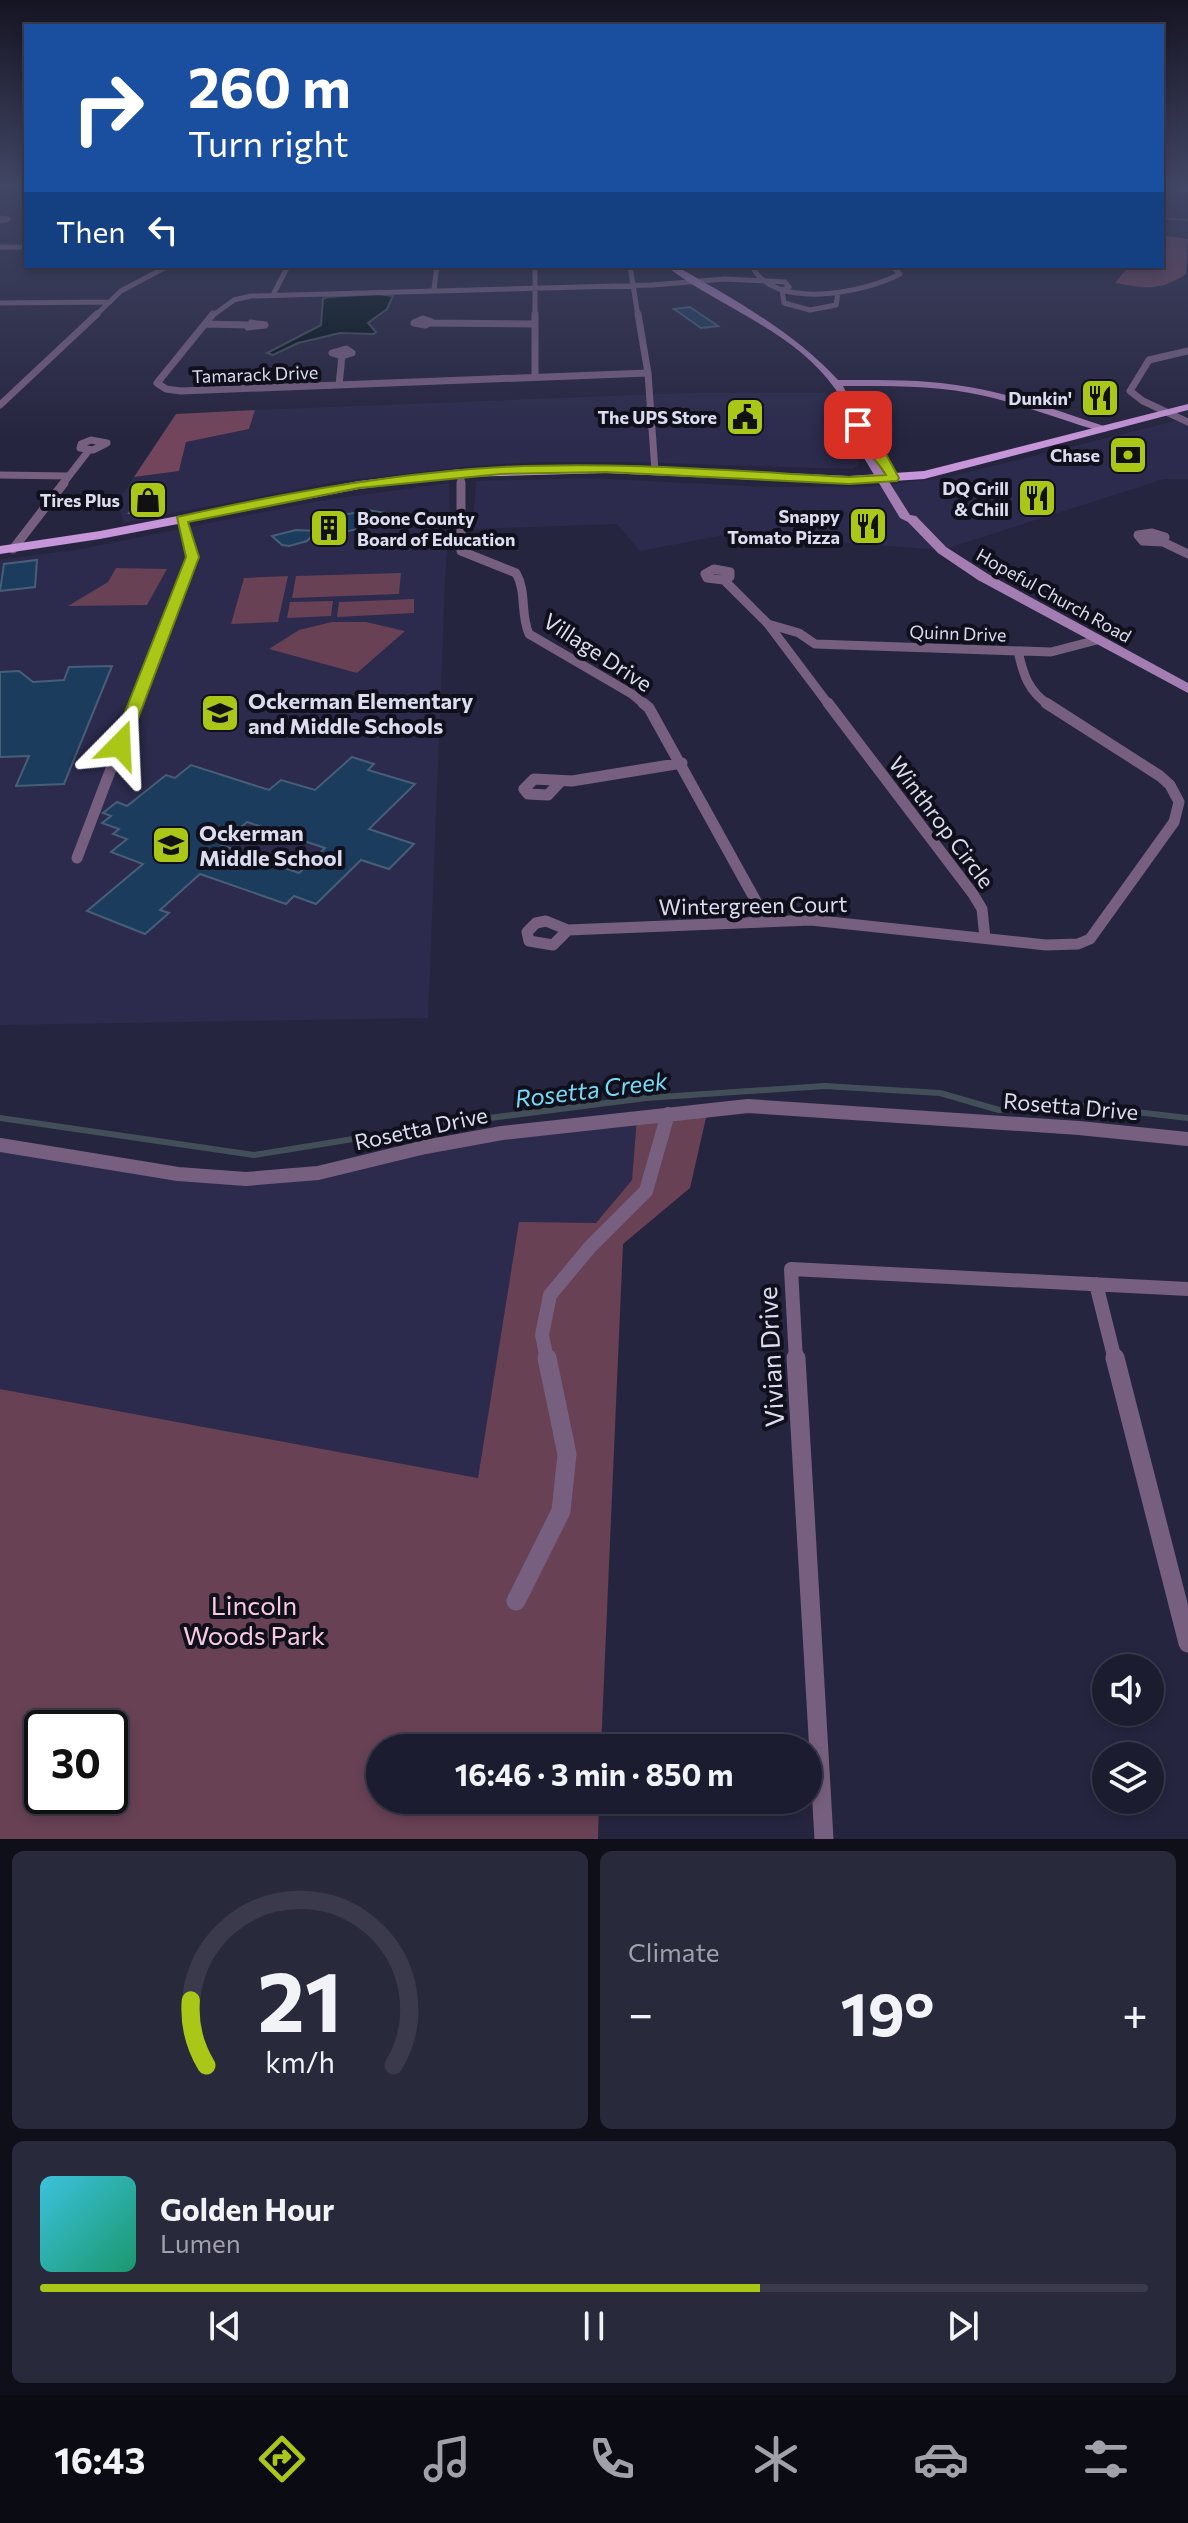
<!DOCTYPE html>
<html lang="en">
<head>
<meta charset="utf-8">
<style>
	body { margin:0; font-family:Commissioner,sans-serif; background:#29293c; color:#f1f3f6; height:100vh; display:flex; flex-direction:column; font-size:30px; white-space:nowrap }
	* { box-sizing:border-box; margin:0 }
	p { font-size:26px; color:#a0a1ab }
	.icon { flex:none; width:44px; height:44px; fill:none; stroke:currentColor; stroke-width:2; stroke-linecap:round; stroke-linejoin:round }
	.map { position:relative; height:1839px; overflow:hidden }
	.sheet { display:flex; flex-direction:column; gap:12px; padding:12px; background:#0f0f1a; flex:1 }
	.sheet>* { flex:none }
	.banner { position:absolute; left:24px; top:24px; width:1140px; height:244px; border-radius:0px; box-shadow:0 4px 12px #0003,0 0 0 2px #3a3a4c; background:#1a4fa0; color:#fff; overflow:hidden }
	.fabs { position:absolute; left:1092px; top:1654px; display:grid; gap:16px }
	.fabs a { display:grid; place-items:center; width:72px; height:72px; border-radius:50%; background:#1c1c30; box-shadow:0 4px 12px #0003,0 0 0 2px #3a3a4c; font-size:40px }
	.speed { position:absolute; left:24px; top:1710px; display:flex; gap:16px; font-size:40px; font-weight:700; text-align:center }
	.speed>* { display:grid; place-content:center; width:104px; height:104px; border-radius:50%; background:#1c1c30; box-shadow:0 4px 12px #0003,0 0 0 2px #3a3a4c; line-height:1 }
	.speed .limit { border:4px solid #111; border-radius:12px; background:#fff; color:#111 }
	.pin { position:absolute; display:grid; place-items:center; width:68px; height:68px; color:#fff; margin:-34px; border-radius:16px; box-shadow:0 4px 12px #0006 }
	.me { position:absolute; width:88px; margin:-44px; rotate:21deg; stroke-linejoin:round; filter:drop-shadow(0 0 6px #0008) }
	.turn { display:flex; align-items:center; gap:28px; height:168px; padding:0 32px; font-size:36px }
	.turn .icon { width:104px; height:104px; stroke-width:2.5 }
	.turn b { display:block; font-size:56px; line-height:68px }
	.then { display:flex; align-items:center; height:76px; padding:0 32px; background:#0003; gap:16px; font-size:30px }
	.big { font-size:60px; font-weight:700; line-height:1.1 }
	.sheet .card { flex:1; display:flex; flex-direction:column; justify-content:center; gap:12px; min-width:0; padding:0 28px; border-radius:12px; background:#29293c }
	.sheet .dial { align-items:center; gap:0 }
	.dial svg { height:208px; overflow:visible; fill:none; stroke:#3a3a4c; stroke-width:7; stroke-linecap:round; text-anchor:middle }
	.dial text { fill:#f1f3f6; stroke:none }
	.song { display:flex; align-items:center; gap:24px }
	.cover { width:96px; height:96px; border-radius:12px; background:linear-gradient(135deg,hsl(190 70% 55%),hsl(160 70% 35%)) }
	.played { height:8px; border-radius:4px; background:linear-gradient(90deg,#aac718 65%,#3a3a4c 65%) }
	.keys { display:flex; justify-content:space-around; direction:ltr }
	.heat { display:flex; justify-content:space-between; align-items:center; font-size:44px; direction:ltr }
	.sheet .tiles { flex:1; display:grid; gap:12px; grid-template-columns:1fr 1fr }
	.card:last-child { grid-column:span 2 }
	.trip { position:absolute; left:366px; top:1734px; width:456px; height:80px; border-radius:40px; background:#1c1c30; box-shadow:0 4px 12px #0003,0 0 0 2px #3a3a4c; font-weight:700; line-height:80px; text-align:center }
	.menu { display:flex; height:128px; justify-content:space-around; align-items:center; background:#0b0b13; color:#a0a1ab }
	.menu .icon { width:56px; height:56px }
	.menu .on { color:#aac718 }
	.menu b { font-size:36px; color:#f1f3f6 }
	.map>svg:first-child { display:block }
</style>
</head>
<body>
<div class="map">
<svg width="1188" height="1839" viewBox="0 0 1188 1839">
	<rect width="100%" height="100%" fill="#262540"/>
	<path fill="#2c2b4d" d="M690 393H825L859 464 853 469 631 462H534L473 466 340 481 123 523 118 501 134 477 179 471 186 442 249 429 255 410Z
		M1175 421 1188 425V479H1164L942 550 809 540 745 531 640 551 617 524 473 529 476 481 586 478 769 487H871L949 477Z
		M449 483 450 531 446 558 428 1018 0 1025V560L81 549 318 501Z
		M637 1117 632 1180 596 1223H519L478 1478 0 1389V1142L246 1179 425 1147Z"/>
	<path fill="#684154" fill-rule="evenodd" d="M116 568 167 569 147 605 68 606 108 582Z
		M401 573 399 594 292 598 296 576Z
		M288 576 278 622 231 624 244 578Z
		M414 599V613L337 617 339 602Z
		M333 601 331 616 287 618 290 602Z
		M332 622H366L405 631 357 673 269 649 299 630Z
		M708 1109 690 1188 623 1244 601 1748H380V1800H599L598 1839H0V1389L478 1478 519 1222 596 1223 632 1180 637 1117ZM42 1728H110V1796H42Z"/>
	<path fill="#73455c" d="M1162 235 1188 239 1186 274C1159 292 1145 288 1115 283L1129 266H1162Z
		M255 410 249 429 186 442 179 471 134 477 176 414Z"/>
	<path fill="#021318" stroke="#434f58" stroke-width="2" d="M377 294 393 296 387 309 368 323 376 332 374 334 340 333 298 343 273 355 267 353 321 325 323 299 327 297Z"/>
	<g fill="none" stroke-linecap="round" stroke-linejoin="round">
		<path stroke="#434f58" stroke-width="2" d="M1162 218 1188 220"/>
		<path stroke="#434f58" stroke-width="6" d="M0 1118 254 1155 458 1122 646 1098 825 1086 940 1093 999 1110 1057 1103 1188 1118"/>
	</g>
	<path fill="#1c3c5e" stroke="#475e77" stroke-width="2" fill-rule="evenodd" d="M690 307 718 326 701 328 674 309Z
		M162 490 144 513H129L144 494Z
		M368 510 409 517 327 536 312 516 329 518Z
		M296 530 317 531 307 541 289 546 282 545 272 536Z
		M37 560 35 587 0 591 4 564Z
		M112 666 64 784 16 786 29 756 0 757V672L19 671 33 682 64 680 69 667Z
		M352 757 374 764 368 770 415 784 369 829 414 844 389 869 361 860 316 904 294 896 286 904 200 874 160 910 169 913 145 934 87 911 143 864 111 852 127 839 113 834 119 829 102 823 111 816 103 813 117 802 127 806 166 775 175 778 191 765 269 790 281 780 315 790ZM247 822 325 848 299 873 221 845Z"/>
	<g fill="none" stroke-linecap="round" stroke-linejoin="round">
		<path stroke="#775f80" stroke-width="5" d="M1162 188 1188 190
			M0 218 8 219 0 221
			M0 247H26
			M535 266V316
			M630 266 638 316
			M752 266C773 311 864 293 900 274L892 266
			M434 289 437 266
			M274 293 288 266
			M0 303 110 302
			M95 316 121 291 168 266
			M212 316 234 300 251 296 652 285 725 279 785 282 789 287 782 290 784 303 810 310 836 305 838 293"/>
		<path stroke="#775f80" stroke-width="7" d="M213 314 157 383 166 389 181 391 648 373
			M535 314V377
			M638 314 648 373 655 471
			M423 319 432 322 425 325 414 323Z
			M251 323 265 325 248 327Z
			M431 323 535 324
			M205 324 248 325
			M346 349 352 353 342 356 332 353Z
			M1188 351 1149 360 1130 391 1143 401 1188 422
			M339 385 342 356
			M0 405 97 314
			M91 440 107 443 93 450 80 448 81 444Z
			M461 473V485
			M0 475 68 476
			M62 485 89 450"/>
		<path stroke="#775f80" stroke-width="9" d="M461 483V551L516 573C527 592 520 614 529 634L632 694 645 705
			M1152 533 1165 537 1163 542 1143 541 1138 535Z
			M1163 542 1188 554
			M13 549 64 483
			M714 569 730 572V577L724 580 707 578 705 574Z
			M724 580 768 624 829 705
			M768 624 799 633 815 644 1051 652 1097 640
			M1018 651C1023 674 1028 691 1049 705
			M136 705 192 557 181 520"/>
		<path stroke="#775f80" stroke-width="11" d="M643 703 649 708 767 921
			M828 703 973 894 982 909 985 938
			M560 782 548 795 528 794 524 789 534 779 572 781 682 763
			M77 858 136 703
			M546 921 568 930 553 945 529 941 527 932 536 923Z
			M568 930 811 920 1046 945 1078 944 1090 939 1174 822 1179 802 1170 785 1160 776 1046 703"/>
		<path stroke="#775f80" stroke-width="14" d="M0 1145 178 1174 246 1179 318 1173 425 1147 502 1133 748 1106 1079 1128 1188 1139
			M1096 1284 1115 1360
			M547 1360 542 1335 550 1295 590 1247 646 1191 668 1114
			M796 1360 791 1269 1188 1289"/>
		<path stroke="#775f80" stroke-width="19" d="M796 1358 824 1839
			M1115 1358 1188 1643
			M516 1601 561 1511 567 1454 547 1358"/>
		<path fill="#a47db3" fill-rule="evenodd" d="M666 266H676C733 299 793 331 838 380 881 380 926 379 969 387 1016 395 1061 412 1107 427V431L1103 432C1063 421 1025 405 985 396 938 385 890 386 843 386L876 452 874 458 910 515 916 516 946 547 988 574 1188 683V693L978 580 938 553 908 522 900 518 864 458 866 452C856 432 848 409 836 390 795 330 719 308 666 266Z"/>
		<path fill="#c795d9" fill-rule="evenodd" d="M1188 404V410L924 479 849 484 606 473 461 477 359 489 100 539 0 554V546L100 531 359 481 461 469 606 465 849 476 924 471Z"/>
	</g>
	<linearGradient id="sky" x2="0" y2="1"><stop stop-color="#151423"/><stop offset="0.42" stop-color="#414664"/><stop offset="1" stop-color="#414664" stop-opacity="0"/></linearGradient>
	<rect width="1188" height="441" fill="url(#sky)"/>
	<path fill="#aac718" stroke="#6e8110" stroke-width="2" d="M854 423H861L876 450 887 456 899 478 897 481 849 484 606 472 501 474 359 488 188 522 199 557 128 745 120 750 112 745 186 557 177 517C283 493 393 473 502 467 617 461 734 471 849 477L886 475C876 457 855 444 854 423Z"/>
	<defs>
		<symbol id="restaurant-square" viewBox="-11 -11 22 22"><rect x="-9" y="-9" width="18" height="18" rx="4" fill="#aac718" stroke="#10101c"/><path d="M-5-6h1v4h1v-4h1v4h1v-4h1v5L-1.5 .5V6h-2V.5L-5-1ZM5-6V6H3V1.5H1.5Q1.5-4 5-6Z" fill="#111"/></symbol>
		<symbol id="civic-square" viewBox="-11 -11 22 22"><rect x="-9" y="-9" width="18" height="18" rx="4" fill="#aac718" stroke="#10101c"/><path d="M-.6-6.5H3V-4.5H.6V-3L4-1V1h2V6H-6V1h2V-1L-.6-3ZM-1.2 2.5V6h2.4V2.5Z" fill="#111"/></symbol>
		<symbol id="bank-square" viewBox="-11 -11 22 22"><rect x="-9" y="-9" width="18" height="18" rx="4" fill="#aac718" stroke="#10101c"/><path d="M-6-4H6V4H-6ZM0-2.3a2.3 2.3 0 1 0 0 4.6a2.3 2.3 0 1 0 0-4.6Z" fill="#111"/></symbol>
		<symbol id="shop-square" viewBox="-11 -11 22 22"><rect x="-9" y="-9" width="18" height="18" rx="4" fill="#aac718" stroke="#10101c"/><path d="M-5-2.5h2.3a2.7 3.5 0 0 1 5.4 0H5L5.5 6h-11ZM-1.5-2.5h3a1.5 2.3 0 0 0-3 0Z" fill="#111"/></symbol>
		<symbol id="building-square" viewBox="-11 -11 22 22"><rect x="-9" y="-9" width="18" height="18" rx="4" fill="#aac718" stroke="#10101c"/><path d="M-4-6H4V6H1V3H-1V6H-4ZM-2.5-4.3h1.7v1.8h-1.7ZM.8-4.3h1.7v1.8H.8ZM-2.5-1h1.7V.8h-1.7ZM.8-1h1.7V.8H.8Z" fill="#111"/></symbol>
		<symbol id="school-square" viewBox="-11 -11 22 22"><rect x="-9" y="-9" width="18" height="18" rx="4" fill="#aac718" stroke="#10101c"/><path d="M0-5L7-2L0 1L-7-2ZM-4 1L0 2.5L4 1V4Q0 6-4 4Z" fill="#111"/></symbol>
	</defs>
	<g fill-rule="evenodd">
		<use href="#restaurant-square" x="1078" y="376" width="44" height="44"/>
		<use href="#civic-square" x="723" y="395" width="44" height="44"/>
		<use href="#bank-square" x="1106" y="433" width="44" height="44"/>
		<use href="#restaurant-square" x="1015" y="476" width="44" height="44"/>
		<use href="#shop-square" x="126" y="478" width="44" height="44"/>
		<use href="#restaurant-square" x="846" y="504" width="44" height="44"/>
		<use href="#building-square" x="307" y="506" width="44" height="44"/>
		<use href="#school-square" x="198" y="691" width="44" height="44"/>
		<use href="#school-square" x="149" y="823" width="44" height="44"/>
	</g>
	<g text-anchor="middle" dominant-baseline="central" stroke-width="8" stroke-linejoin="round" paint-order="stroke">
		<g font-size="18" fill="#dbdcee" stroke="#10101c">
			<text transform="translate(255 374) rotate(-2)">Tamarack Drive</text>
			<text transform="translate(1054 595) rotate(29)">Hopeful Church Road</text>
			<text transform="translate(958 633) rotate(2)">Quinn Drive</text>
		</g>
		<g font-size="18" font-weight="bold" fill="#dbdcee" stroke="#10101c" text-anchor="end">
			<text x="1072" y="398">Dunkin'</text>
			<text x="717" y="417">The UPS Store</text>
			<text x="1100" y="455">Chase</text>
			<text x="1009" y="488">DQ Grill<tspan x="1009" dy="21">&amp; Chill</tspan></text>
			<text x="120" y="500">Tires Plus</text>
			<text x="840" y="516">Snappy<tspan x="840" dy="21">Tomato Pizza</tspan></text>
			<text x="357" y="518" text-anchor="start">Boone County<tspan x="357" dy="21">Board of Education</tspan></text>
		</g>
		<g font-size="22" fill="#dbdcee" stroke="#10101c">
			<text transform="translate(598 652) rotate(33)">Village Drive</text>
			<text transform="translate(942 822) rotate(53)">Winthrop Circle</text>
			<text transform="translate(753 905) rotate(-1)">Wintergreen Court</text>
			<text transform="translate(1071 1106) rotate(5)">Rosetta Drive</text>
			<text transform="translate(421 1128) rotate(-12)">Rosetta Drive</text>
		</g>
		<g font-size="22" font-weight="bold" fill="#dbdcee" stroke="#10101c" text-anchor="start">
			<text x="248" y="700">Ockerman Elementary<tspan x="248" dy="25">and Middle Schools</tspan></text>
			<text x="199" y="832">Ockerman<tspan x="199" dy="25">Middle School</tspan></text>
		</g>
		<g font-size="24" font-style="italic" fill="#77daf6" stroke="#10101c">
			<text transform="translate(591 1089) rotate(-7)">Rosetta Creek</text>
		</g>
		<g font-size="26" fill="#dbdcee" stroke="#10101c">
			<text transform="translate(770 1357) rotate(-93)">Vivian Drive</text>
		</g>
		<g font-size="26" fill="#f9cadf" stroke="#10101c">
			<text x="254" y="1604">Lincoln<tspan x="254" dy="30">Woods Park</tspan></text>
		</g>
	</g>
</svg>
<div class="fabs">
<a><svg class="icon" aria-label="sound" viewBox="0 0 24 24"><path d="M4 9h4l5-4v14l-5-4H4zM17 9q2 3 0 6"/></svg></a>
<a><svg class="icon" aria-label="layers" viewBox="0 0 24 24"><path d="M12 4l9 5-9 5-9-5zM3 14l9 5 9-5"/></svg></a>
</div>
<div class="speed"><div class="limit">30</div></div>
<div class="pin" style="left:858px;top:425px;background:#d93025"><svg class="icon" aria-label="arrive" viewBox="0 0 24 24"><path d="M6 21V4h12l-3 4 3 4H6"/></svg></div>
<svg class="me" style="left:120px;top:745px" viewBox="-20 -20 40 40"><path d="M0-17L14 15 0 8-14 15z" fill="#aac718" stroke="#fff" stroke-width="4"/></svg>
<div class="trip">16:46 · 3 min · 850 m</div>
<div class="banner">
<div class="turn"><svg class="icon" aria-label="right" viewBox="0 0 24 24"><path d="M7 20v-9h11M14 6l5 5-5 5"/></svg><div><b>260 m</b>Turn right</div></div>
<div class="then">Then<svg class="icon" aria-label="left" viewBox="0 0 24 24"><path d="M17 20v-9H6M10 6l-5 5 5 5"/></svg></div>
</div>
</div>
<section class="sheet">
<div class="tiles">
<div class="card dial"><svg viewBox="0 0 100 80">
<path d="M14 69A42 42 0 1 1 86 69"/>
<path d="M14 69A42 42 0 0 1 8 44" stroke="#aac718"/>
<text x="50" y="56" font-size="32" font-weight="700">21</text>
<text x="50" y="72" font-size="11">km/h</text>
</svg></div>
<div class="card"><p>Climate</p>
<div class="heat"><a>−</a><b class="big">19°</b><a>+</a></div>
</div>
<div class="card">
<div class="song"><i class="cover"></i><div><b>Golden Hour</b><p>Lumen</p></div></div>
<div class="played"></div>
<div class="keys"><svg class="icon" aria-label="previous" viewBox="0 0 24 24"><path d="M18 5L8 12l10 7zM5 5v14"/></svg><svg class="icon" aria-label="pause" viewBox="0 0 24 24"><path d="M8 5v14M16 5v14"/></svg><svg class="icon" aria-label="next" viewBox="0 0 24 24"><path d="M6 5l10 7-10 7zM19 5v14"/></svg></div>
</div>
</div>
</section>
<nav class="menu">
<b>16:43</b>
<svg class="icon on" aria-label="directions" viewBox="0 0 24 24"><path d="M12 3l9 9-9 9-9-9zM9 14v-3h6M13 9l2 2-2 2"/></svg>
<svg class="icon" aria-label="music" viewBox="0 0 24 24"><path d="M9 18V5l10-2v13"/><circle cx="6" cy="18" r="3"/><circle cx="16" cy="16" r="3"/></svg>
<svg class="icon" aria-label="phone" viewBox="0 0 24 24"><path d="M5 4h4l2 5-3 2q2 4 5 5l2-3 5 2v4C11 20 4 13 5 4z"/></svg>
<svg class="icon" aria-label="climate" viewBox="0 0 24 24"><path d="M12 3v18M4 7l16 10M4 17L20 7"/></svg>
<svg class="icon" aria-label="car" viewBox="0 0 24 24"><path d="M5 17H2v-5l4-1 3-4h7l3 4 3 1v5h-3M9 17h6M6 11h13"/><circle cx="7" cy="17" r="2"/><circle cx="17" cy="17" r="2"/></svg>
<svg class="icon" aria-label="filters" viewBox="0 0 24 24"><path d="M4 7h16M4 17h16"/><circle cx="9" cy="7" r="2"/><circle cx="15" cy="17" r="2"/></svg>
</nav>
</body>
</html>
